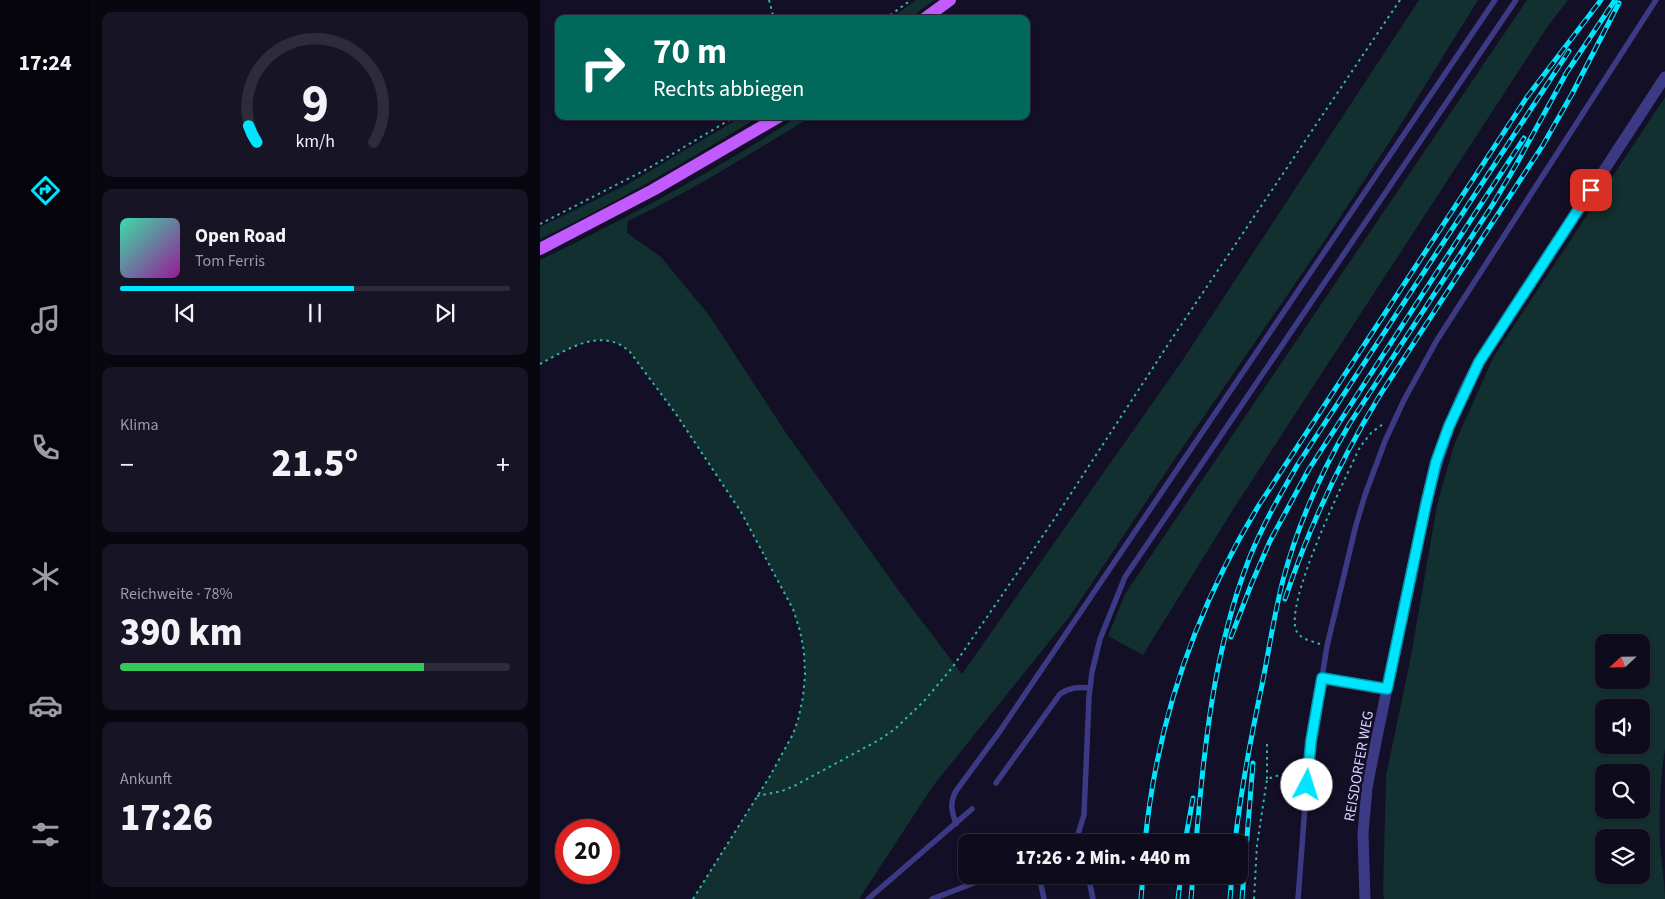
<!DOCTYPE html>
<html lang="de">
<head>
<meta charset="utf-8">
<style>
	body { margin:0; font-family:"Source Sans 3",sans-serif; background:#171425; color:#f1f3f6; height:100vh; display:flex; flex-direction:column; font-size:19px; white-space:nowrap }
	* { box-sizing:border-box; margin:0 }
	p { font-size:16px; color:#9b9ba3 }
	.icon { flex:none; width:28px; height:28px; fill:none; stroke:currentColor; stroke-width:2; stroke-linecap:round; stroke-linejoin:round }
	.map { position:relative; flex:1; overflow:hidden }
	.drawer { display:flex; flex-direction:column; gap:12px; padding:12px; background:#08060f; width:450px }
	.drawer>* { flex:none }
	.guide { position:absolute; left:15px; top:15px; width:475px; height:105px; border-radius:10px; box-shadow:0 1px 4px #0004,0 0 0 1px #2e2b3b; background:#00695c; color:#fff; overflow:hidden }
	.needle { width:32px; rotate:248deg }
	.tools { position:absolute; left:1055px; top:634px; display:grid; gap:10px }
	.tools a { display:grid; place-items:center; width:55px; height:55px; border-radius:10px; background:#0e0b1c; box-shadow:0 1px 4px #0004,0 0 0 1px #2e2b3b; font-size:25px }
	.speed { position:absolute; left:15px; top:819px; display:flex; gap:10px; font-size:25px; font-weight:700; text-align:center }
	.speed>* { display:grid; place-content:center; width:65px; height:65px; border-radius:50%; background:#0e0b1c; box-shadow:0 1px 4px #0004,0 0 0 1px #2e2b3b; line-height:1 }
	.speed .limit { border:8px solid #d22; background:#fff; color:#111 }
	.pin { position:absolute; display:grid; place-items:center; width:42px; height:42px; color:#fff; margin:-21px; border-radius:10px; box-shadow:0 2px 8px #0006 }
	.me { position:absolute; width:55px; margin:-28px; rotate:5deg; stroke-linejoin:round; filter:drop-shadow(0 0 4px #0008) }
	.turn { display:flex; align-items:center; gap:18px; height:105px; padding:0 15px; font-size:22px }
	.turn .icon { width:65px; height:65px; stroke-width:2.5 }
	.turn b { display:block; font-size:35px; line-height:42px }
	.big { font-size:38px; font-weight:800; line-height:1.1 }
	.drawer .widget { flex:1; display:flex; flex-direction:column; justify-content:center; gap:8px; min-width:0; padding:0 18px; border-radius:10px; background:#171425 }
	.drawer .dial { align-items:center; gap:0 }
	.dial svg { height:130px; overflow:visible; fill:none; stroke:#2e2b3b; stroke-width:7; stroke-linecap:round; text-anchor:middle }
	.dial text { fill:#f1f3f6; stroke:none }
	.song { display:flex; align-items:center; gap:15px }
	.cover { width:60px; height:60px; border-radius:8px; background:linear-gradient(135deg,hsl(160 70% 55%),hsl(300 70% 35%)) }
	.played { height:5px; border-radius:2px; background:linear-gradient(90deg,#00e5ff 60%,#2e2b3b 60%) }
	.keys { display:flex; justify-content:space-around; direction:ltr }
	.heat { display:flex; justify-content:space-between; align-items:center; font-size:28px; direction:ltr }
	.charge { height:8px; border-radius:4px; background:linear-gradient(90deg,#34c759 78%,#2e2b3b 0) }
	.trip { position:absolute; left:418px; top:834px; width:290px; height:50px; border-radius:10px; background:#0e0b1c; box-shadow:0 1px 4px #0004,0 0 0 1px #2e2b3b; font-weight:800; line-height:50px; text-align:center }
	main { display:flex; flex:1; min-height:0 }
	.menu { display:flex; flex-direction:column; width:90px; justify-content:space-around; align-items:center; background:#06040b; color:#9b9ba3 }
	.menu .icon { width:35px; height:35px }
	.menu .selected { color:#00e5ff }
	.menu b { font-size:22px; color:#f1f3f6 }
	.map>svg:first-child { display:block }
</style>
</head>
<body>
<main>
<nav class="menu">
<b>17:24</b>
<svg class="icon selected" aria-label="directions" viewBox="0 0 24 24"><path d="M12 3l9 9-9 9-9-9zM9 14v-3h6M13 9l2 2-2 2"/></svg>
<svg class="icon" aria-label="music" viewBox="0 0 24 24"><path d="M9 18V5l10-2v13"/><circle cx="6" cy="18" r="3"/><circle cx="16" cy="16" r="3"/></svg>
<svg class="icon" aria-label="phone" viewBox="0 0 24 24"><path d="M5 4h4l2 5-3 2q2 4 5 5l2-3 5 2v4C11 20 4 13 5 4z"/></svg>
<svg class="icon" aria-label="climate" viewBox="0 0 24 24"><path d="M12 3v18M4 7l16 10M4 17L20 7"/></svg>
<svg class="icon" aria-label="car" viewBox="0 0 24 24"><path d="M5 17H2v-5l4-1 3-4h7l3 4 3 1v5h-3M9 17h6M6 11h13"/><circle cx="7" cy="17" r="2"/><circle cx="17" cy="17" r="2"/></svg>
<svg class="icon" aria-label="filters" viewBox="0 0 24 24"><path d="M4 7h16M4 17h16"/><circle cx="9" cy="7" r="2"/><circle cx="15" cy="17" r="2"/></svg>
</nav>
<section class="drawer">
<div class="widget dial"><svg viewBox="0 0 100 80">
<path d="M14 69A42 42 0 1 1 86 69"/>
<path d="M14 69A42 42 0 0 1 9 59" stroke="#00e5ff"/>
<text x="50" y="56" font-size="32" font-weight="700">9</text>
<text x="50" y="72" font-size="11">km/h</text>
</svg></div>
<div class="widget">
<div class="song"><i class="cover"></i><div><b>Open Road</b><p>Tom Ferris</p></div></div>
<div class="played"></div>
<div class="keys"><svg class="icon" aria-label="previous" viewBox="0 0 24 24"><path d="M18 5L8 12l10 7zM5 5v14"/></svg><svg class="icon" aria-label="pause" viewBox="0 0 24 24"><path d="M8 5v14M16 5v14"/></svg><svg class="icon" aria-label="next" viewBox="0 0 24 24"><path d="M6 5l10 7-10 7zM19 5v14"/></svg></div>
</div>
<div class="widget"><p>Klima</p>
<div class="heat"><a>−</a><b class="big">21.5°</b><a>+</a></div>
</div>
<div class="widget"><p>Reichweite · 78%</p><b class="big">390 km</b><div class="charge"></div></div>
<div class="widget"><p>Ankunft</p><b class="big">17:26</b></div>
</section>
<div class="map">
<svg width="1125" height="899" viewBox="0 0 1125 899">
	<rect width="100%" height="100%" fill="#130f26"/>
	<path fill="#12302f" fill-rule="evenodd" d="M376 0H394L368 19H350Z
		M879 0H938L858 129 783 243 632 463 530 616 393 786 319 899H153L230 776 253 734 258 720 263 697 265 675 264 652 260 631 253 609 201 512 136 414 90 352C62 326 28 349 0 364V260C89 217 176 170 259 116H272C212 153 152 191 88 221L87 233 121 257 169 315 246 433 359 591 422 674 642 361Z
		M987 0H1028L1008 26 694 508 603 655 568 636 585 594Z
		M1125 97V749C1120 779 1119 811 1120 842 1121 861 1125 880 1125 899H844L843 893 846 776 871 656 897 505 914 445 954 356ZM1064 642H1101V680H1064ZM1064 708H1101V745H1064ZM1064 772H1101V810H1064ZM1064 838H1101V875H1064Z
		M203 116H220C149 160 76 203 0 239V227L88 184Z"/>
	<g fill="none" stroke-linecap="round" stroke-linejoin="round">
		<path stroke="#2fb8b0" stroke-width="2" stroke-dasharray="2.5 4" stroke-linecap="butt" d="M229 0 234 19
			M345 19 371 0
			M0 224 109 168 196 116
			M0 364C28 349 62 326 90 352L136 414 201 512 253 609 260 631 264 652 265 675 263 697 258 720 253 734 230 776 153 899
			M780 644C772 641 762 640 757 632 742 606 806 477 820 447L831 433 843 424
			M727 779V741
			M217 796 242 791 254 786 339 740 355 729 384 701 412 668 515 518 633 337 860 0
			M714 899 717 845 727 779 759 769"/>
		<path stroke="#3d3a85" stroke-width="5.5" d="M456 783 520 694C530 687 538 687 550 688
			M416 824C412 812 409 803 416 791L460 731 955 0
			M531 842 538 834 544 815 549 697 552 672 560 639 585 577 976 0
			M499 875 504 899
			M548 875 553 899
			M328 899 432 809
			M392 899 455 875
			M758 899 768 766 787 646 816 525 825 495 845 441 864 400 897 340 1116 0"/>
		<path stroke="#3d3a85" stroke-width="11" d="M782 678 847 689
			M825 899 823 833 827 788C839 724 853 660 867 596 883 515 898 434 939 362L1125 77"/>
		<path stroke="#c25bff" stroke-width="12" d="M384 19 410 0
			M0 249 113 190 240 116"/>
		<defs>
			<path id="rail" d="M1025 75 1075 0
				M745 599C769 527 801 459 840 395L1003 145 1032 94 1079 3
				M691 637 711 585 730 541 769 469 984 138
				M605 842C617 720 655 610 719 505L987 97 1061 0
				M645 842 653 798
				M656 842C664 747 674 649 709 559 722 526 740 495 758 464L1029 51
				M695 842C701 789 711 737 722 685 729 650 734 615 743 580 758 524 781 472 810 423L953 204 976 165 1028 70
				M601 899 603 875
				M638 899 641 875
				M651 899 653 875
				M690 899 692 875
				M702 899 713 763"/>
		</defs>
		<use href="#rail" stroke="#00e5ff" stroke-width="5"/>
		<use href="#rail" stroke="#130f26" stroke-width="3" stroke-dasharray="9" stroke-linecap="butt"/>
	</g>
	<g fill="none" stroke-linecap="round" stroke-linejoin="round">
		<defs>
			<path id="route" d="M767 785 771 741 782 678 847 689 886 504 896 462 909 426 939 362 1051 190"/>
		</defs>
		<use href="#route" stroke="#0095a6" stroke-width="12"/>
		<use href="#route" stroke="#00e5ff" stroke-width="9"/>
	</g>
	<g text-anchor="middle" dominant-baseline="central" stroke-width="5" stroke-linejoin="round" paint-order="stroke">
		<g font-size="15" fill="#d9d4ff" stroke="#130f26">
			<text transform="translate(819 766) rotate(-80)">REISDORFER WEG</text>
		</g>
	</g>
</svg>
<div class="tools">
<a><svg class="needle" viewBox="-14 -14 28 28"><path d="M0-13l5 13h-10z" fill="#e53935"/><path d="M0 13l5-13h-10z" fill="#9b9ba3"/></svg></a>
<a><svg class="icon" aria-label="sound" viewBox="0 0 24 24"><path d="M4 9h4l5-4v14l-5-4H4zM17 9q2 3 0 6"/></svg></a>
<a><svg class="icon" aria-label="search" viewBox="0 0 24 24"><circle cx="10" cy="10" r="6"/><path d="M15 15l6 6"/></svg></a>
<a><svg class="icon" aria-label="layers" viewBox="0 0 24 24"><path d="M12 4l9 5-9 5-9-5zM3 14l9 5 9-5"/></svg></a>
</div>
<div class="speed"><div class="limit">20</div></div>
<div class="pin" style="left:1051px;top:190px;background:#d93025"><svg class="icon" aria-label="arrive" viewBox="0 0 24 24"><path d="M6 21V4h12l-3 4 3 4H6"/></svg></div>
<svg class="me" style="left:767px;top:785px" viewBox="-20 -20 40 40"><circle r="19" fill="#fff"/><path d="M0-13L10 11 0 6-10 11z" fill="#00e5ff"/></svg>
<div class="trip">17:26 · 2 Min. · 440 m</div>
<div class="guide">
<div class="turn"><svg class="icon" aria-label="right" viewBox="0 0 24 24"><path d="M7 20v-9h11M14 6l5 5-5 5"/></svg><div><b>70 m</b>Rechts abbiegen</div></div>
</div>
</div>
</main>
</body>
</html>
